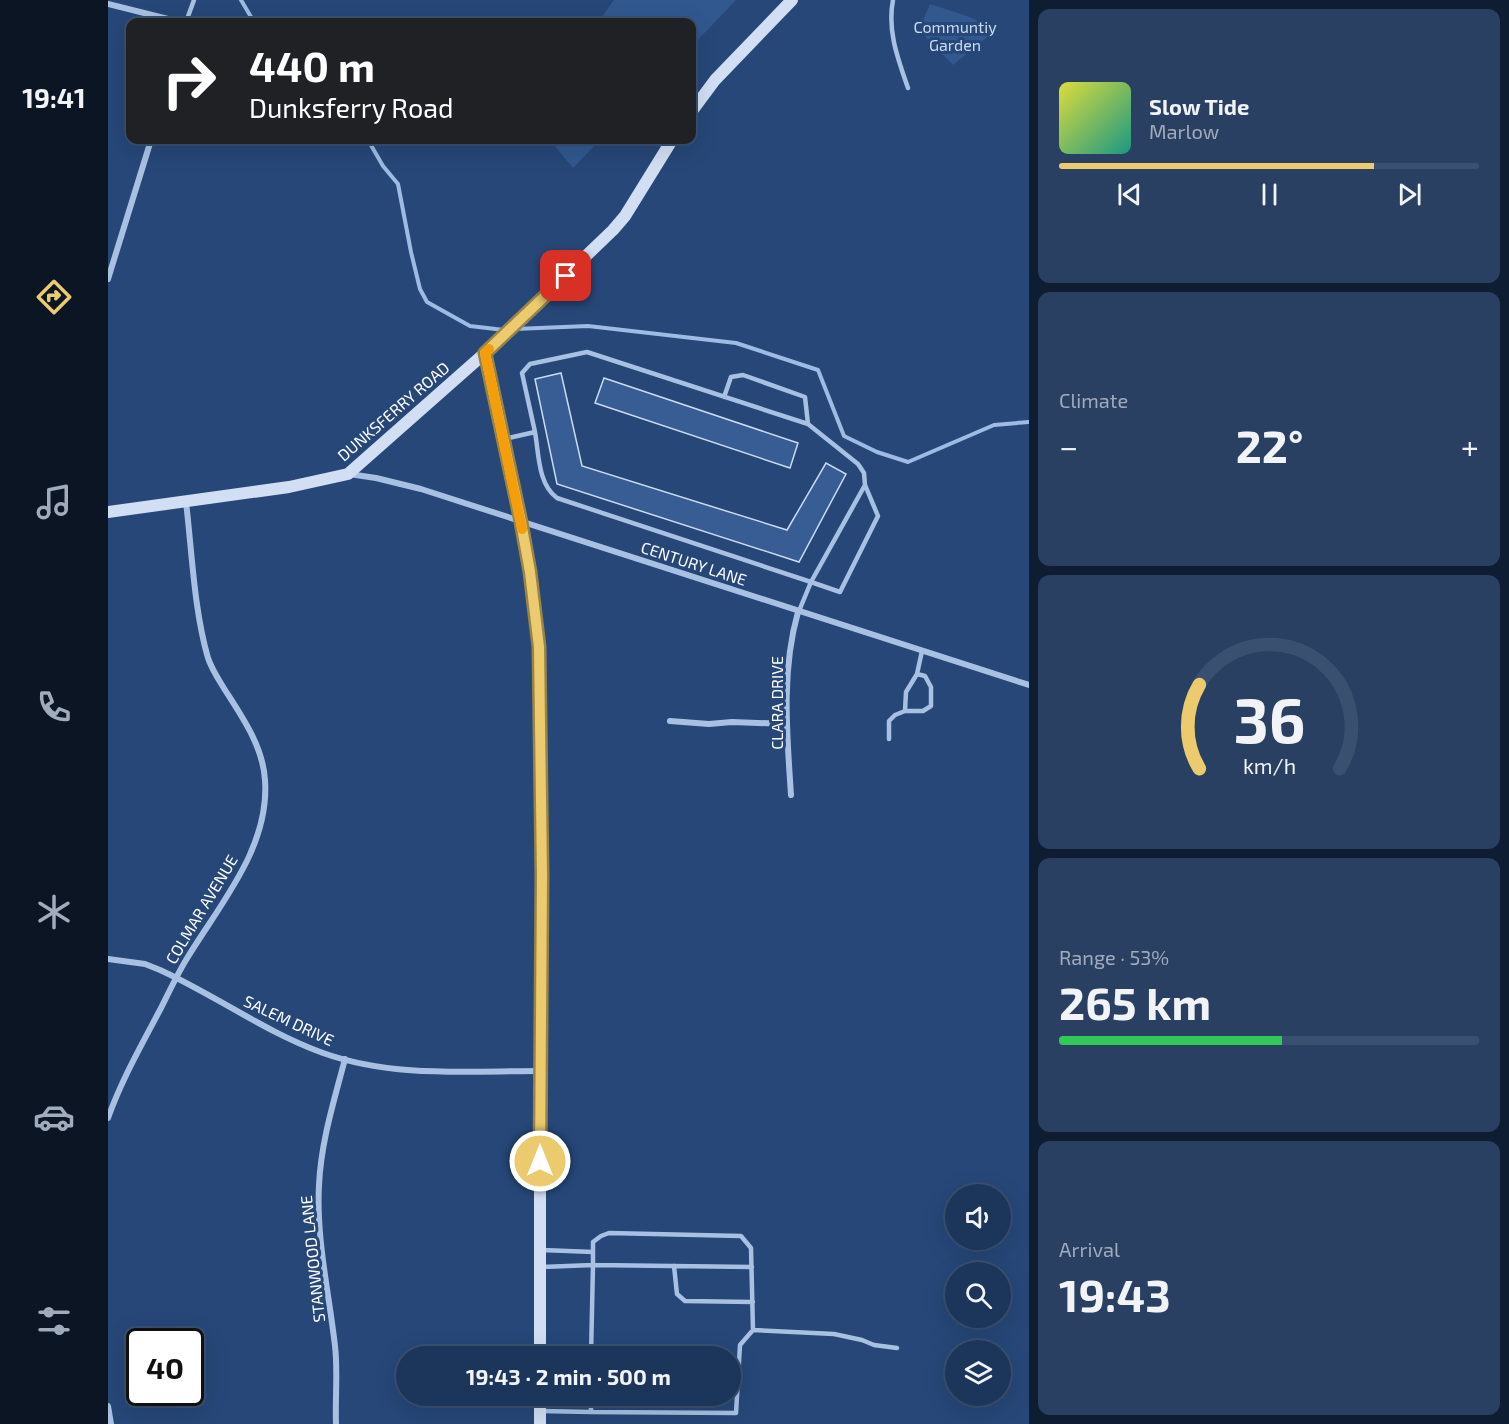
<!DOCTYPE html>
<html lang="en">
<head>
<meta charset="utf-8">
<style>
	body { margin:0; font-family:"Exo 2",sans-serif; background:#294063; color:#f1f3f6; height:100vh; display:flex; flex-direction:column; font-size:22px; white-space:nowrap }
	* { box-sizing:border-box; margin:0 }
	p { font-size:20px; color:#a0abbb }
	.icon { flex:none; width:33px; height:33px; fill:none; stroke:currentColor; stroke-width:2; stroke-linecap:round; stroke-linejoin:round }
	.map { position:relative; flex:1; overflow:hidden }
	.drawer { display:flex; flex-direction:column; gap:9px; padding:9px; background:#0f1d32; width:480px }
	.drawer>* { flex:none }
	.guide { position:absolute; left:18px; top:18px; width:570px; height:126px; border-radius:12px; box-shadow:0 6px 24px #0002,0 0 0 2px #3a5070; background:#202124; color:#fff; overflow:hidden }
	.controls { position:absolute; left:837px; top:1184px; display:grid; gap:12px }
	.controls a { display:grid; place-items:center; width:66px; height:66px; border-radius:50%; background:#1c355a; box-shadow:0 6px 24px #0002,0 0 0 2px #3a5070; font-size:30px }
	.speed { position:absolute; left:18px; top:1328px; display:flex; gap:12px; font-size:30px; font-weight:700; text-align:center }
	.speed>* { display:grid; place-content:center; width:78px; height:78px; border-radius:50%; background:#1c355a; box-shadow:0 6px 24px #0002,0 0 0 2px #3a5070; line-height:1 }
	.speed .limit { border:3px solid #111; border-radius:9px; background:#fff; color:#111 }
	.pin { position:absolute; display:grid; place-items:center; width:51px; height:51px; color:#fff; margin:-26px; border-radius:12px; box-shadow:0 3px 9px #0006 }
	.me { position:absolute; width:66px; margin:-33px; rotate:0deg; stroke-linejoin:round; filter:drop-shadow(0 0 4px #0008) }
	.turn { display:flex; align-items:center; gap:21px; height:126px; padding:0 24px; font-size:27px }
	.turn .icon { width:78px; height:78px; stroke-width:2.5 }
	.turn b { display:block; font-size:42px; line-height:51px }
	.big { font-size:45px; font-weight:700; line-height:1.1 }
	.drawer .tile { flex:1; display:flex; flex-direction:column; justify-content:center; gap:9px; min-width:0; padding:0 21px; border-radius:12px; background:#294063 }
	.drawer .dial { align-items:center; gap:0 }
	.dial svg { height:156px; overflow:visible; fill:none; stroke:#3a5070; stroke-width:7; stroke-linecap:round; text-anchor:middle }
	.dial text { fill:#f1f3f6; stroke:none }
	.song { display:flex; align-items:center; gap:18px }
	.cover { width:72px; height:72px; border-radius:9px; background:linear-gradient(135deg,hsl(60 70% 55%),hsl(170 70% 35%)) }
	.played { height:6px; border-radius:3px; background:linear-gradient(90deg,#ebcb6e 75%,#3a5070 75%) }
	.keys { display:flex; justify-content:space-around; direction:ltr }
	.heat { display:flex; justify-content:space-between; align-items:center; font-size:33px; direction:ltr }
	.charge { height:9px; border-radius:4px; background:linear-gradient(90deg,#34c759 53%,#3a5070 0) }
	.trip { position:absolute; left:288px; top:1346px; width:345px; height:60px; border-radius:30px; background:#1c355a; box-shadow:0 6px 24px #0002,0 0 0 2px #3a5070; font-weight:700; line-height:60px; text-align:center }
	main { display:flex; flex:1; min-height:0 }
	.tabs { display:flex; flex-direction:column; width:108px; justify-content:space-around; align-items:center; background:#0b1524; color:#a0abbb }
	.tabs .icon { width:42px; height:42px }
	.tabs .selected { color:#ebcb6e }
	.tabs b { font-size:27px; color:#f1f3f6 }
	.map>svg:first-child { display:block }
</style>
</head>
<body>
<main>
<nav class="tabs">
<b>19:41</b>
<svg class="icon selected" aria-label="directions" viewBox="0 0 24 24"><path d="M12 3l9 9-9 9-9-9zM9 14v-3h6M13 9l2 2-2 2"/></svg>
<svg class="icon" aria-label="music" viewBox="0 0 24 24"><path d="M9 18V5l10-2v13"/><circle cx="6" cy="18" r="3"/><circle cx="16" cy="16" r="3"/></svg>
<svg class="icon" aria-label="phone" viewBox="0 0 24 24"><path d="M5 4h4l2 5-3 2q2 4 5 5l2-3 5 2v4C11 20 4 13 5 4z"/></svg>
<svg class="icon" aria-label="climate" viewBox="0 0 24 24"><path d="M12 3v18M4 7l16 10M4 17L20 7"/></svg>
<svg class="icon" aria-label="car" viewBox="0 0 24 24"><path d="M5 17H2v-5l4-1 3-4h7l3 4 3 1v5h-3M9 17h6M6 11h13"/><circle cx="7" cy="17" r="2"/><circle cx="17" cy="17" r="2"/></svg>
<svg class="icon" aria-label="filters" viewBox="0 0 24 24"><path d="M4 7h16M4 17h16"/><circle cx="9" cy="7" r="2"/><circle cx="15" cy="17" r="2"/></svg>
</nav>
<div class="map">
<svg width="921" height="1424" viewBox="0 0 921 1424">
	<rect width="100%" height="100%" fill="#264778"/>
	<path fill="#31588f" d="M506 0H628L584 46V22H490Z
		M822 4 859 16 889 29 845 65 811 30Z
		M442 140H492L465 168Z"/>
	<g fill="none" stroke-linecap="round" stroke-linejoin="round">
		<path stroke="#9dbbe3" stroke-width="4" d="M133 0 146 22
			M260 140 275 166 290 184 303 252 312 289 319 302 362 326 396 330
			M407 329 480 326 628 343 710 370 736 436 769 452 800 462 886 425 921 422"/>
	</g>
	<path fill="#375d94" stroke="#cbdbf2" stroke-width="1.5" d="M453 373 474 466 679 530 718 463 738 474 691 562 449 484 427 379Z
		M496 378 690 443 682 468 487 403Z"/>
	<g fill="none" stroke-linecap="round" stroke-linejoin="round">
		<path stroke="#a8c1e3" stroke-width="4.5" d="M785 0C779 31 790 59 800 88
			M78 22 86 0
			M616 397 623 377 635 375 697 397 700 424
			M427 432 414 373 422 364 479 352 700 424 750 464 756 473 757 485 703 582 732 592 770 516 757 485
			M396 439 427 432C431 455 430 484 449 498L703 582 691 611
			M797 711H815L823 706V687L817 676 809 674
			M781 739V721L787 715 797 711 798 692 809 674 814 651
			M434 1250 485 1252
			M566 1266 569 1294 577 1301 645 1302
			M434 1267 485 1265 483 1356
			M644 1267 485 1265V1242L493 1236 501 1233 633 1236 643 1248 645 1330 726 1334 754 1340 766 1345 789 1348
			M483 1349 498 1353 501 1356
			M483 1395V1412L628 1413 632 1345 645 1330
			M432 1411 483 1412"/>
		<path stroke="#a8c1e3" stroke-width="6" d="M0 4 72 22
			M0 279 43 140
			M241 474 268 478 313 489 921 685
			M562 721 601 724 624 722 679 724
			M683 795C679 734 673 672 690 612
			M0 959 37 964 52 970C107 995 157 1032 215 1053 285 1078 359 1071 432 1071
			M0 1118C14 1079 34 1044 53 1008 61 992 69 975 78 960 111 905 162 848 157 780 155 747 135 718 117 690 111 680 104 670 100 658 86 610 84 552 78 502
			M0 1406 3 1424
			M228 1424C227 1398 230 1371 227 1346 221 1293 208 1238 211 1185 213 1142 226 1101 237 1059"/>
		<path stroke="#d1def3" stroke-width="12" d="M584 111 607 80 684 0
			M377 353 413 523 422 572 431 647 434 929 432 1071V1356
			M0 512 181 487 240 474 377 353 505 230 517 216 564 140
			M432 1395V1424"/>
	</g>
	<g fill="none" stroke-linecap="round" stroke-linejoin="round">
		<defs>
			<path id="route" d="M432 1161 434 876 431 647 422 572 413 522 377 353 458 276"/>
		</defs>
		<use href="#route" stroke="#998448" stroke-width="15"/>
		<use href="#route" stroke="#ebcb6e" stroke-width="10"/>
		<path stroke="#f59e0b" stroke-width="10" d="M381 349 377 353 414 529"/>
	</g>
	<g text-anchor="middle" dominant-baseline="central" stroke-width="6" stroke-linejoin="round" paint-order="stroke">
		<g font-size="16" fill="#cbdbf2" stroke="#264778">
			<text x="847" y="26">Communtiy<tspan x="847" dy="18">Garden</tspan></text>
		</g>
		<g font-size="16" fill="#fff" stroke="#264778">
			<text transform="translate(285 411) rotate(-41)">DUNKSFERRY ROAD</text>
			<text transform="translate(586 563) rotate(18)">CENTURY LANE</text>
			<text transform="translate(668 703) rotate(-90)">CLARA DRIVE</text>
			<text transform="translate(93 909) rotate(-59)">COLMAR AVENUE</text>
			<text transform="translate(181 1020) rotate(25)">SALEM DRIVE</text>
			<text transform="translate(204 1259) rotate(-96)">STANWOOD LANE</text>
		</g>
	</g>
</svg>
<div class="controls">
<a><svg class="icon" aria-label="sound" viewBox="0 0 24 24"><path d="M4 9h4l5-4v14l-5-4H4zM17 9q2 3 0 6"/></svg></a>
<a><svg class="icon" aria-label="search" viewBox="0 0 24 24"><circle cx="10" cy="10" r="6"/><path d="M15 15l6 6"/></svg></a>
<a><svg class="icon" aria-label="layers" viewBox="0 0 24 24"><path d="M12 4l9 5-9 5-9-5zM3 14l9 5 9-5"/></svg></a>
</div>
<div class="speed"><div class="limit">40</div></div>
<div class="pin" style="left:458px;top:276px;background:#d93025"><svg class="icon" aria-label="arrive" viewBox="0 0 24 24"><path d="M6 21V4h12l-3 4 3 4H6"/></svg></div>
<svg class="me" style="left:432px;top:1161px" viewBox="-20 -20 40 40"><circle r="17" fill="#ebcb6e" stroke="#fff" stroke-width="3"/><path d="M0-11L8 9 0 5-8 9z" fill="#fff"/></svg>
<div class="trip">19:43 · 2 min · 500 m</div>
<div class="guide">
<div class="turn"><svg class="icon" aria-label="right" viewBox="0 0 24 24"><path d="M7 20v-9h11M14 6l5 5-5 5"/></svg><div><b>440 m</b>Dunksferry Road</div></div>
</div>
</div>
<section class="drawer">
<div class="tile">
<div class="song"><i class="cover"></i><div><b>Slow Tide</b><p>Marlow</p></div></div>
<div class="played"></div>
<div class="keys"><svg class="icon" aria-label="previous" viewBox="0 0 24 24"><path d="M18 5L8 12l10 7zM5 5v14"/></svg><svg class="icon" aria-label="pause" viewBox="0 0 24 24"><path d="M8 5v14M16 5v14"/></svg><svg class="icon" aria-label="next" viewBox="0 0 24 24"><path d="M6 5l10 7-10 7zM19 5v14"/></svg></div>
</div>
<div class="tile"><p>Climate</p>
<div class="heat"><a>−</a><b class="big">22°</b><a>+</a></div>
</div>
<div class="tile dial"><svg viewBox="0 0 100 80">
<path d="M14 69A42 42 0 1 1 86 69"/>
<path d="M14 69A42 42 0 0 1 14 26" stroke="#ebcb6e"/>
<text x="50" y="56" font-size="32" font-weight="700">36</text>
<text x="50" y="72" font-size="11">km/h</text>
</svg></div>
<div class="tile"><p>Range · 53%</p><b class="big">265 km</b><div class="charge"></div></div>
<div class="tile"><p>Arrival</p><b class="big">19:43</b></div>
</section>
</main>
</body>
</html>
